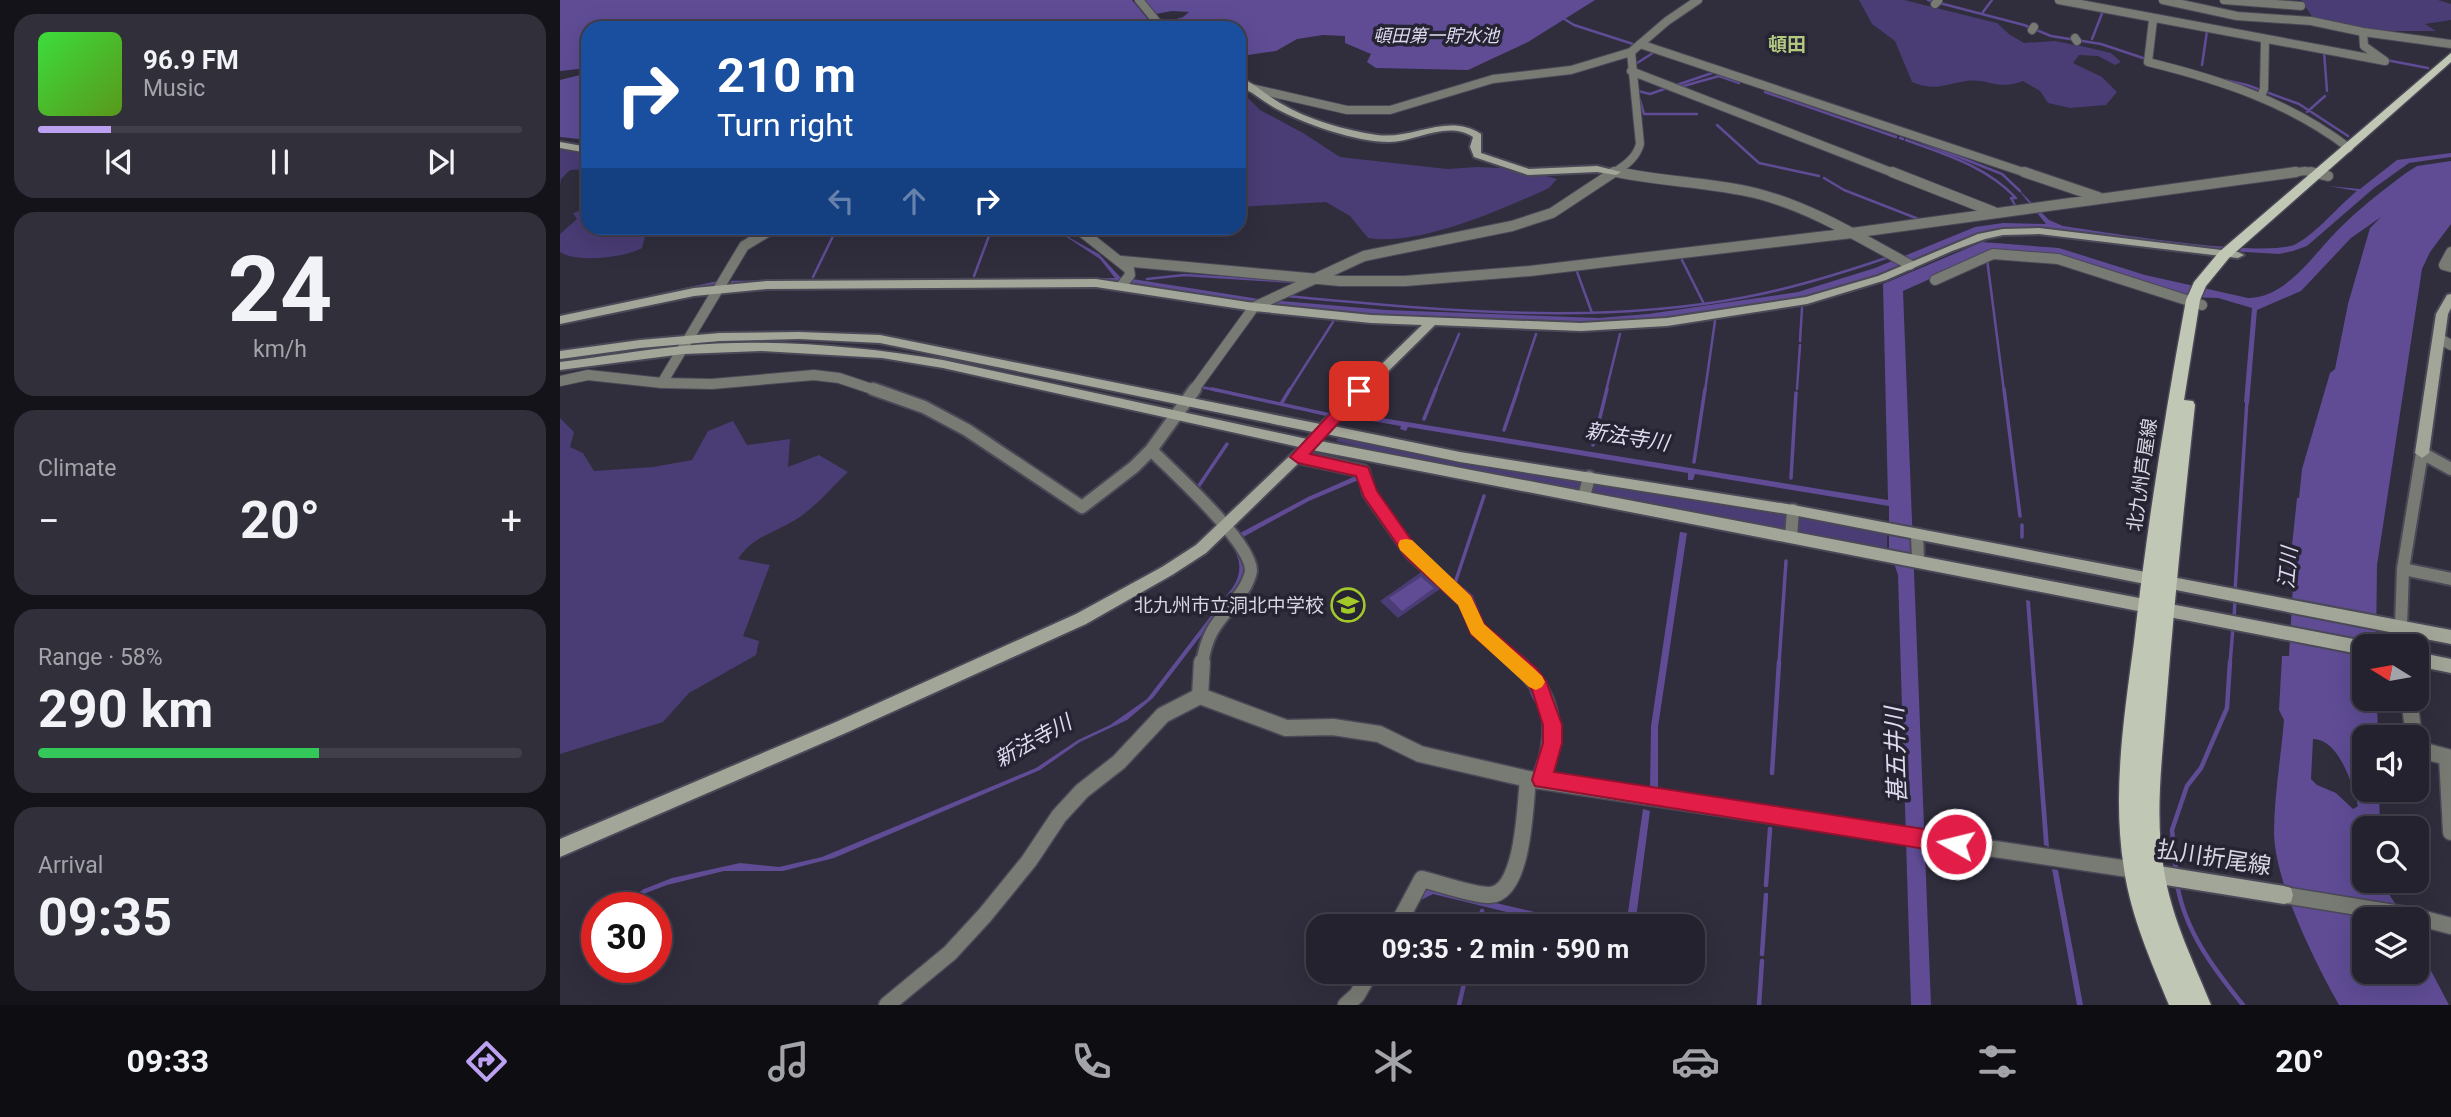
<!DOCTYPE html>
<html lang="en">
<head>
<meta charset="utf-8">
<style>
	body { margin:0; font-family:Roboto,"Noto Sans JP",sans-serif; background:#302f3a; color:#f1f3f6; height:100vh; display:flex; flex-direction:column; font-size:26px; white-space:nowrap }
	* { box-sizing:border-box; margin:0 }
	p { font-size:23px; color:#a3a4aa }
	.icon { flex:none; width:38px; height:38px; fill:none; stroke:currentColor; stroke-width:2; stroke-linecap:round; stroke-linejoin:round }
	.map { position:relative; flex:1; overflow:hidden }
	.panel { display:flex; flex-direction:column; gap:14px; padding:14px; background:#141319; width:560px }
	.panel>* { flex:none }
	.top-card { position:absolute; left:21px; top:21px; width:665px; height:214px; border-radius:21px; box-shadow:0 7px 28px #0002,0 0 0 2px #413f4a; background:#1a4fa0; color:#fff; overflow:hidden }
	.needle { width:46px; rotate:281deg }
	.fabs { position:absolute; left:1792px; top:634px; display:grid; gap:14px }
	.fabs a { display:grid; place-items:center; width:77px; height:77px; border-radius:14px; background:#24222e; box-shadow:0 7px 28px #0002,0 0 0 2px #413f4a; font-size:35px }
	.speed { position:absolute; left:21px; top:892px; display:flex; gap:14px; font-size:35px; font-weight:700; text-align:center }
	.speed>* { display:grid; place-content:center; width:91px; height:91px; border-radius:50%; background:#24222e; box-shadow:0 7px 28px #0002,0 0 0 2px #413f4a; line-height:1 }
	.speed .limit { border:10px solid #d22; background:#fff; color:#111 }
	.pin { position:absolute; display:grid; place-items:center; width:60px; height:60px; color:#fff; margin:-30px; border-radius:14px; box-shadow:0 4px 10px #0006 }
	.me { position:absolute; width:77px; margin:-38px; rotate:278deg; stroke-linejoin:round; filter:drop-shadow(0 0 5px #0008) }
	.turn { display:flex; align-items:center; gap:24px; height:147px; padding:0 21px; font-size:32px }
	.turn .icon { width:91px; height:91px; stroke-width:2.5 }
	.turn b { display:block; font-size:49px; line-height:60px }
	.lanes { display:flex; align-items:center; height:66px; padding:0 21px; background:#0003; justify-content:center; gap:35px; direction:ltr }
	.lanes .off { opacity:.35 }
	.big { font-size:52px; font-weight:700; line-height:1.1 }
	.panel .tile { flex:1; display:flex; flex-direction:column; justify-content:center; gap:10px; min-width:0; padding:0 24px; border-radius:21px; background:#302f3a }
	.panel .dial { align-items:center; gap:0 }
	.dial b { font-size:91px; line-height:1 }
	.song { display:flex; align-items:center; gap:21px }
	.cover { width:84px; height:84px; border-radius:10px; background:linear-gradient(135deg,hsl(120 70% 55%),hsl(90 70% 35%)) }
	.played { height:7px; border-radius:4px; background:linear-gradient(90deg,#bca0f2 15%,#413f4a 15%) }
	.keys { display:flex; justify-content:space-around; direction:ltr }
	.heat { display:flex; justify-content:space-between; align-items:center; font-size:38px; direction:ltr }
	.charge { height:10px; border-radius:5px; background:linear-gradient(90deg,#34c759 58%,#413f4a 0) }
	.trip { position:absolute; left:746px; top:914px; width:399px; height:70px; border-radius:21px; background:#24222e; box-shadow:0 7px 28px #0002,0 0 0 2px #413f4a; font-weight:700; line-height:70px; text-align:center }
	.tab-bar { display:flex; height:112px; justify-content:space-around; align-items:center; background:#0e0e12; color:#a3a4aa }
	.tab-bar .icon { width:49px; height:49px }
	.tab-bar .selected { color:#bca0f2 }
	.tab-bar b { font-size:32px; color:#f1f3f6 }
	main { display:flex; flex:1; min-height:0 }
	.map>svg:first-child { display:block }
</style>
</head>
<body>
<main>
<section class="panel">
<div class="tile">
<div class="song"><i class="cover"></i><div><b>96.9 FM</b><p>Music</p></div></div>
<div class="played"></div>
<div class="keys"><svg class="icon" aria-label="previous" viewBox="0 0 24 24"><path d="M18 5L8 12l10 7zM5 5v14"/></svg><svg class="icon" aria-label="pause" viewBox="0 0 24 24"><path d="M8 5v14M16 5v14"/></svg><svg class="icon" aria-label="next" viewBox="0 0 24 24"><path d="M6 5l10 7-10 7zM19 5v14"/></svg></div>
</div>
<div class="tile dial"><b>24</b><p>km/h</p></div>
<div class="tile"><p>Climate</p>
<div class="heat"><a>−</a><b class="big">20°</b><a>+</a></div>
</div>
<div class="tile"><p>Range · 58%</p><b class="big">290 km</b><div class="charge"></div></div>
<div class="tile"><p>Arrival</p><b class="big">09:35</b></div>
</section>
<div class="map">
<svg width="1891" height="1005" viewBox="0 0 1891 1005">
	<rect width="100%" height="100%" fill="#302d3d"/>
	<path fill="#4a3c75" d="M1299 0H1344L1437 23 1449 34 1464 43 1495 41 1530 48 1551 53 1561 62 1555 65 1538 56 1519 55 1513 63 1542 77 1557 92 1546 105 1510 108 1488 103 1480 91 1463 81C1437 91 1428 78 1407 81 1383 84 1377 92 1352 82L1335 41 1312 24Z
		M1741 0H1878L1891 4V20L1865 24 1876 31H1809L1753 18Z
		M679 89 700 110 743 133 780 157 887 169 918 167 960 169 997 179 989 188C943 209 859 247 808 238L790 216 766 202 679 207Z
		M0 149 28 154V169L10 170 1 179 0 186Z
		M28 208V228H141L130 232 107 231 85 236 82 248C64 258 17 263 0 252V234L17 219 13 213Z
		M0 418 14 432 10 447 23 453 34 471 93 467 132 460 148 431 173 421 187 445 230 439 228 467 259 455 288 472C271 488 254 509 235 520 214 533 192 537 178 559L210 565 183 636 199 641 196 655 129 693 103 722 0 754Z
		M778 438 962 473 1024 482 1022 491 867 463 776 441Z
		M1031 482 1229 513 1228 531 1029 493Z
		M1236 516 1327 535V550L1235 533Z
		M864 570 883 587 838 618 820 601Z"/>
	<path fill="#5f4c95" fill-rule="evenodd" d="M0 0H572L595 28H28V68L0 71Z
		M584 0H1035L968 42 908 70 816 68 807 62 811 54 785 43V36L763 35 737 39 716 51 681 56 679 65V28H607L603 23 623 17 629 12 612 11 596 14Z
		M28 73V135L19 139 0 137V80Z
		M1891 153V157L1849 163 1814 188 1747 246 1733 251 1719 254 1652 250 1449 229 1399 240 1299 282 1248 296 1101 319 1039 324 816 316 734 309 552 281H380L381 279 555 278 540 259 502 234 499 228H503L510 238 539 254 560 277 699 299 826 310 1039 318 1088 314 1238 292 1315 268 1415 227 1443 223 1486 224 1456 187 1489 220 1503 226C1544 232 1707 259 1736 244 1758 232 1777 207 1797 191L1768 186 1800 189 1837 160Z
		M1891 161V224L1870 252 1862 269 1817 565 1816 646H1804V698H1817L1818 737H1804V789H1819L1820 828H1804V880H1820L1845 919H1804V971H1857V944L1889 1005H1779C1755 962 1715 883 1714 833 1714 796 1721 757 1724 720L1719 710 1722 656H1729L1733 585 1728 583 1737 498H1739L1742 469 1770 373 1775 369 1788 304 1810 228 1821 217 1791 238 1741 291 1697 310 1689 404 1684 402 1692 308 1658 298 1622 297 1499 258H1417L1343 291 1371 1005H1351L1338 575 1329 548V506L1135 474 1133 480H1128V473L860 429 848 427 846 431 840 429 841 426 788 417 791 413 1328 500 1323 284 1422 242 1499 248 1585 275 1688 298C1726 298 1752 256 1776 232 1797 210 1822 191 1846 173L1857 166ZM1753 739C1779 739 1793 785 1798 806L1793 809 1776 793 1757 785 1751 779Z
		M798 475 801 479 749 501 674 542 686 568 679 586 593 698 567 720 520 742 480 770 274 858 223 871H164L107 885 86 893 63 908H57L84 889 112 878 180 863 219 867 262 857 476 768 518 740 550 725 587 699 673 587C684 570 680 555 667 540L748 497Z
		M1120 532 1127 533 1098 727V790L1090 789 1091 726Z
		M861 577 874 588 842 611 829 598Z
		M1466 600 1470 601 1489 847 1484 845Z
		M1083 809 1090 811 1075 926H1066Z
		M1492 869 1498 870 1523 1005H1517Z
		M871 888 1035 926H1004L873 894 861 900 848 926H842L862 891Z"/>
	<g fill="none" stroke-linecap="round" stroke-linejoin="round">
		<path stroke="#5f4c95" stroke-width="2.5" d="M1368 0 1464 25 1491 36 1541 44 1589 60
			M1423 12 1432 0
			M1001 17 1014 25 1076 45
			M1532 39 1543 11
			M1764 51 1767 91
			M1826 60 1868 68
			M1074 65 1096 51
			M1642 65 1647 31
			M1660 79 1687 85 1739 104 1788 136
			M1114 86 1152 73
			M1077 87 1078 91 1090 94 1107 88
			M1120 87 1159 76 1179 83
			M1205 92 1336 137
			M1080 100 1084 114H1137
			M1747 112 1765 96
			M1157 125 1199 163 1259 176
			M1340 138 1343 139
			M1346 140C1386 155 1426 166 1456 198H1451L1456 207
			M1361 142 1442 174 1460 191
			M1264 178 1284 190 1361 220
			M1427 259 1444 391
			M1122 260 1143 302
			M1016 269 1032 313
			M414 276 432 228
			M253 277 277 228
			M587 279 624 275 735 282
			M172 282 385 280
			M726 296C877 310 1035 326 1186 297 1235 288 1282 273 1329 257
			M47 306 159 282
			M1240 341 1242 308
			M641 387 660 391
			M1237 389 1240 345
			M729 391 773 322
			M875 391 899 334
			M957 391 976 334
			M1046 391 1060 334
			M1145 391 1155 321"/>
		<path stroke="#5f4c95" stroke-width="3.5" d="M652 389 770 415
			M1444 389 1460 516
			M721 404 730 389
			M864 419 876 389
			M944 430 958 389
			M1033 445 1047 389
			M1134 462 1145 389
			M1231 478 1236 393
			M636 490 667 444
			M1462 525V537
			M1675 591 1687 400
			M1674 619 1675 599
			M923 625 911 596 895 583 924 496
			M925 644 948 664
			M1219 664 1226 561
			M1670 664 1673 627"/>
		<path stroke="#5f4c95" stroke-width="4.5" d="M946 662 950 666
			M972 692 976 700
			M975 772 979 760
			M1212 773 1219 662
			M1616 872 1612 830 1627 786 1641 768 1667 708 1670 662
			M1617 883C1624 930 1654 969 1683 1005
			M1206 885 1210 829
			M918 926 922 911
			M1202 954 1206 895
			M899 1005 907 971
			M1199 1005 1202 961"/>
		<defs>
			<path id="street-far3" d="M579 0 602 28
				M1499 0 1825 61 1804 46 1803 32
				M1603 0 1677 16 1751 21 1803 32 1891 44
				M1664 0 1741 6
				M1375 4 1378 1
				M1593 20 1588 62C1661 80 1729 102 1789 148
				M1472 30 1474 27
				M1515 38 1517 41
				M1080 44 1469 174
				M1071 71 1336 174
				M691 88 787 110H830L933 79 1011 70 1071 52 1107 21 1138 0
				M1701 96 1704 89 1705 40
				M1056 172 1066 174
				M1052 174C1064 166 1076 159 1080 144L1071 52
				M1723 174 1745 171 1759 174"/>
			<path id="street-far2" d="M1057 172C1103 182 1150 182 1195 193 1251 207 1300 238 1350 265
				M1332 172 1434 212
				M1464 172 1538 197
				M1751 172 1768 176
				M517 228 569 269 570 275 562 285
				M1891 252 1884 265 1891 267
				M562 261 780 281H845L970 271 1292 233 1736 172
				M1375 280 1433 254 1498 259 1642 305
				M1880 339 1891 345
				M0 381 28 375 102 383 152 384 254 375 279 378 318 391
				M102 383 184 246 214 228
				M633 391 694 307 804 256 952 226 992 213 1054 172"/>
			<path id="street-far1" d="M313 389 364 407 407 430 522 507 574 467 591 450 635 389
				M591 450C613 472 690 541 691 570 691 575 688 580 686 585 667 618 649 619 642 664
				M738 457 803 471 809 493 851 553 905 601 917 629 958 664
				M1024 497 1029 477
				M1357 535 1358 560
				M1231 537 1233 510
				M1843 569 1891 579
				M1841 626 1843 569 1862 453 1891 469"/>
			<path id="street" d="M956 662C999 699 995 730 982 780
				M640 696 642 662
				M1849 698 1854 737
				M1857 749 1891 758
				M1887 757 1891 832
				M1724 895 1853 916 1891 926
				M837 926 862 879C878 883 916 896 930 895 964 893 965 805 968 779
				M327 1005 390 953 425 915 469 861 499 816 522 791 559 762 603 715 640 696 726 728 773 727 819 734 860 754 968 779 1575 870
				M786 1005 797 995 811 971"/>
			<path id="secondary" d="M679 77C694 83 706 95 720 103 748 120 785 130 817 135 853 140 888 112 921 134V153L969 169 1037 166 1061 172 1056 175 1037 172 968 175 914 157 910 147 913 137C887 120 856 142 829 142 796 142 744 124 715 108 703 101 691 92 679 84Z
				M0 142 28 147V153L0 148Z
				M1479 228 1678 252 1684 255 1678 258 1479 234 1443 235 1425 239 1392 251 1326 280 1247 304 1107 326 1021 331 875 325 773 426 900 452 1233 505 1891 630V644L1233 515 900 462 766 434 760 441 1804 641 1811 646H1804V655L752 450 646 553 612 575 526 624 288 732 0 857V839L276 722 516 614 602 567 636 545 739 447 383 368 322 358 201 351 123 354 0 370V362C41 357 81 350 122 346 208 338 298 346 383 360L747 439 753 432 320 343 239 339 160 341 80 348 0 359V351L80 340 160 333 239 332 320 335 760 424 862 325 811 323 694 311 536 287 206 289 134 296 0 324V316L134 288 206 281 536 279 694 303 811 315 1021 323 1107 318 1246 297 1318 276 1418 234 1443 229Z
				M1891 294V308L1888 314 1869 453 1862 458 1855 453 1876 314 1887 295Z
				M1857 652 1891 659V673L1857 666Z
				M1587 864 1724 886 1731 888 1733 895 1731 902 1724 904 1587 882 1580 879 1578 873 1580 867Z"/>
			<path id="primary" d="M1891 53V62L1669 258 1646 286 1640 300 1624 400 1633 401 1635 405C1624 505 1614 606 1606 706 1602 762 1594 820 1605 876 1613 921 1634 963 1651 1005H1609C1591 961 1571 917 1564 869 1552 794 1564 717 1574 642 1587 527 1605 413 1626 300L1634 282 1659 252Z"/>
		</defs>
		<use href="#street-far3" stroke="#4b4857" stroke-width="10"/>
		<use href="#street-far2" stroke="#4b4857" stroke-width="12"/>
		<use href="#street-far1" stroke="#4b4857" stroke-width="16"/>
		<use href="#street" stroke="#4b4857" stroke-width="19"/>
		<use href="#secondary" stroke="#4b4857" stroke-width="4"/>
		<use href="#primary" stroke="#4b4857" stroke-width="3"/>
		<use href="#street-far3" stroke="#787b73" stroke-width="8"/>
		<use href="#street-far2" stroke="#787b73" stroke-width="10"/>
		<use href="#street-far1" stroke="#787b73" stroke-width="12"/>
		<use href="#street" stroke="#787b73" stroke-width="16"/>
		<use href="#secondary" fill="#a1a698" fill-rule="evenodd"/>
		<use href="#primary" fill="#c1c7b5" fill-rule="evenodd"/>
	</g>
	<path fill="#e11d48" stroke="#92132f" stroke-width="2" d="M799 387 804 388 806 391 804 395 750 454 808 467 817 491 857 548 911 596 924 624 976 668 986 681 1002 725V743L994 772 1396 834 1404 837 1407 844 1404 851 1396 854 975 786 972 780 983 743V725L972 690 963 679 911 634 899 605 846 557 804 497 796 476 738 463 730 457 794 388Z"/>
	<path fill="#f59e0b" d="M846 539 852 540 911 596 924 624 982 676 985 682 982 687 976 690 969 687 911 634 898 605 840 550 838 545 840 540Z"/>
	<defs>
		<symbol id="school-ring" viewBox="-11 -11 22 22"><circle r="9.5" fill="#262333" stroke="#a2c928" stroke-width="1.5"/><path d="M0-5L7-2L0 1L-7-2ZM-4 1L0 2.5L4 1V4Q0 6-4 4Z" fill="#a2c928"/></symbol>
	</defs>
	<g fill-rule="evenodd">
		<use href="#school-ring" x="769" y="586" width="38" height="38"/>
	</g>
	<g text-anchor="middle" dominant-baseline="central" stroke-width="7" stroke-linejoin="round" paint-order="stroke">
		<g font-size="18" font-style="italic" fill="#dfdcf1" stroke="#262333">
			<text x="876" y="35">頓田第一貯水池</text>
		</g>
		<g font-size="19" font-weight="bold" fill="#b2c980" stroke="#262333">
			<text x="1227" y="44">頓田</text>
		</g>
		<g font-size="19" fill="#d8d7e1" stroke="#262333">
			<text transform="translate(1582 475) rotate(-82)">北九州芦屋線</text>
		</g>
		<g font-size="19" fill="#d8d7e1" stroke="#262333" text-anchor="end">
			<text x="764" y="605">北九州市立洞北中学校</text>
		</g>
		<g font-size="21" font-style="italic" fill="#dfdcf1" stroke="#262333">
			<text transform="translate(1067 437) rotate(9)">新法寺川</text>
			<text transform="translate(1728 568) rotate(-85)">江川</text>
			<text transform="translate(473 741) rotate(-29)">新法寺川</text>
		</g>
		<g font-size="23" fill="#d8d7e1" stroke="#262333">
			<text transform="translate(1654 858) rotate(9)">払川折尾線</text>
		</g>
		<g font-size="24" font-style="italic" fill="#dfdcf1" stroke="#262333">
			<text transform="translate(1336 755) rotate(-92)">甚五井川</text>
		</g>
	</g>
</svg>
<div class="fabs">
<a><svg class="needle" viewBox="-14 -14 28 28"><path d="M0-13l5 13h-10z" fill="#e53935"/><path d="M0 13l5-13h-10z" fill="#a3a4aa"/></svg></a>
<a><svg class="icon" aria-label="sound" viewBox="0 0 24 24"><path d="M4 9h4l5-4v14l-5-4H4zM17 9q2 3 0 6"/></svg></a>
<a><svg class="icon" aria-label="search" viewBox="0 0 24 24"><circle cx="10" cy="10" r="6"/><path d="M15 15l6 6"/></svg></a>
<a><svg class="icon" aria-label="layers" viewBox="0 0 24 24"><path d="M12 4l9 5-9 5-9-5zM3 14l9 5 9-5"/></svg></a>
</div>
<div class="speed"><div class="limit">30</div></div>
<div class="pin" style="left:799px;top:391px;background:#d93025"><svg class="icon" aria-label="arrive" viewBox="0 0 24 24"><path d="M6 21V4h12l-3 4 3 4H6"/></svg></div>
<svg class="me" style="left:1396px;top:844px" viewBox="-20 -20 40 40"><circle r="17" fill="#e11d48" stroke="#fff" stroke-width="3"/><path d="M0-11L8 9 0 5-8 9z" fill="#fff"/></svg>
<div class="trip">09:35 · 2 min · 590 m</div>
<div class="top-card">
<div class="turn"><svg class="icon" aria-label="right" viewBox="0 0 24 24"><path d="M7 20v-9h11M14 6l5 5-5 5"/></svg><div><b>210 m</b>Turn right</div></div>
<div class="lanes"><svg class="icon off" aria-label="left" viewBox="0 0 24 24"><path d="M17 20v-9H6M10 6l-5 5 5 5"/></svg><svg class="icon off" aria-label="ahead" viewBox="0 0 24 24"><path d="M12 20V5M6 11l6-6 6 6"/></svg><svg class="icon" aria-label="right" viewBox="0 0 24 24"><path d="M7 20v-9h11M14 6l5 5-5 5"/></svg></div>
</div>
</div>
</main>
<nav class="tab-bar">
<b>09:33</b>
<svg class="icon selected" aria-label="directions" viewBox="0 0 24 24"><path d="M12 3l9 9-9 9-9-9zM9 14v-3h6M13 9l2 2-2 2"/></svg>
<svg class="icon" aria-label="music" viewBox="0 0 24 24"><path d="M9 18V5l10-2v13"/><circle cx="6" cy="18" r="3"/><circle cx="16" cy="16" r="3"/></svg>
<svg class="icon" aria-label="phone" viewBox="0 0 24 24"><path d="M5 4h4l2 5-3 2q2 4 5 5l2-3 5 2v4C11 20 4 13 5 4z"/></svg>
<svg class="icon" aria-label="climate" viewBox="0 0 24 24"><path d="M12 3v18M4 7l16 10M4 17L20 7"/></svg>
<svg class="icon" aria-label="car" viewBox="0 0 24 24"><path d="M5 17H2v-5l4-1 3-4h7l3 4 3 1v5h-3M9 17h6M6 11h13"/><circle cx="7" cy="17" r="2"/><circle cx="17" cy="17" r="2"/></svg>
<svg class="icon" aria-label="filters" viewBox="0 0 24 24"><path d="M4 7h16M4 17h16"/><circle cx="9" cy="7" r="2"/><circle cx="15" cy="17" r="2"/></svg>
<b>20°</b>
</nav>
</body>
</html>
